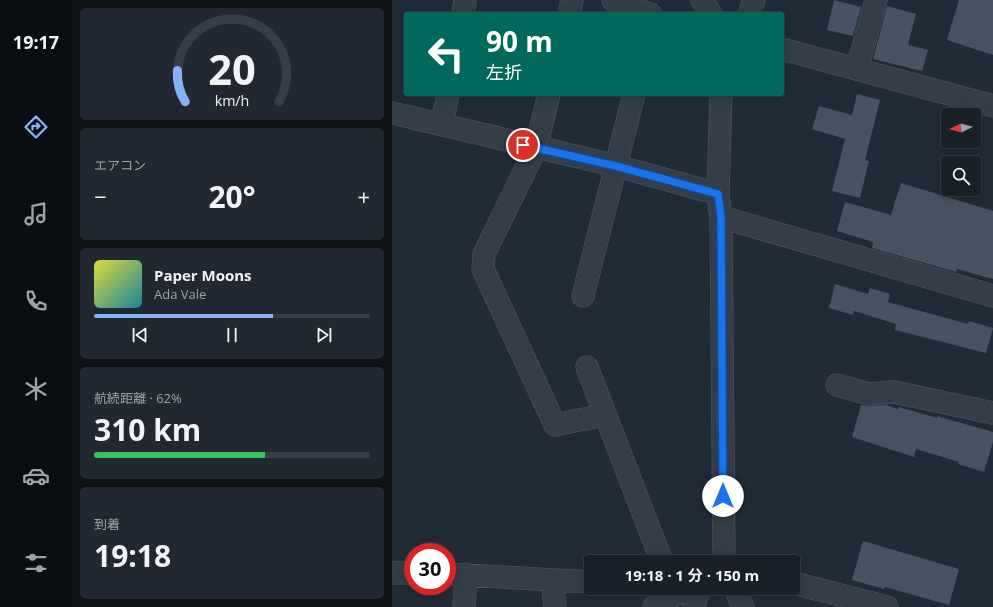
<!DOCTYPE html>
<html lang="ja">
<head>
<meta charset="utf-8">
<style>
	body { margin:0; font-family:"Open Sans","Noto Sans JP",sans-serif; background:#222832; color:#f1f3f6; height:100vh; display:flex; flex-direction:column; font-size:15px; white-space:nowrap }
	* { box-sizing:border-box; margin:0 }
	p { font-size:13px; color:#9fa3a8 }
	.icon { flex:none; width:22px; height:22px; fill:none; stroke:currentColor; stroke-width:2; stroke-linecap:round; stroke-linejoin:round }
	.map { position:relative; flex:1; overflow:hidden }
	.sheet { display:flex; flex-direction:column; gap:8px; padding:8px; background:#0e1217; width:320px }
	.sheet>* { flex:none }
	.banner { position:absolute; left:12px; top:12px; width:380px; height:84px; border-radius:4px; box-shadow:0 2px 10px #0003,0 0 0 1px #373e47; background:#00695c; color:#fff; overflow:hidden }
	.needle { width:26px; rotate:264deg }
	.tools { position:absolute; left:549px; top:108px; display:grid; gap:8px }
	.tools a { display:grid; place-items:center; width:40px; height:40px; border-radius:4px; background:#19202a; box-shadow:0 2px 10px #0003,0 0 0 1px #373e47; font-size:20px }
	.speed { position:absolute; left:12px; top:543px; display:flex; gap:8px; font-size:20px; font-weight:700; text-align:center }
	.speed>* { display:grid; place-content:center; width:52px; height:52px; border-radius:50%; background:#19202a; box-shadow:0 2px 10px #0003,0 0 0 1px #373e47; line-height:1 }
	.speed .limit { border:6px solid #d22; background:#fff; color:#111 }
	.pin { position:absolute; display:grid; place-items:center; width:34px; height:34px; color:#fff; margin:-17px; border:2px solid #fff; border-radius:50%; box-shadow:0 1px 4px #0007 }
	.me { position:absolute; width:44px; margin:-22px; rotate:0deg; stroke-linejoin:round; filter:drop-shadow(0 0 3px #0008) }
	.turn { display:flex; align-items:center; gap:14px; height:84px; padding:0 16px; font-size:18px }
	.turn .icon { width:52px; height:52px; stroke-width:2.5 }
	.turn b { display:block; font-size:28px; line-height:34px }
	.big { font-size:30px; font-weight:700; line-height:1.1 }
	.sheet .card { flex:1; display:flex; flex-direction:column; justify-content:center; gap:6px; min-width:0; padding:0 14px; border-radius:6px; background:#222832 }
	.sheet .dial { align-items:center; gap:0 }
	.dial svg { height:104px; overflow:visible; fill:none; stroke:#373e47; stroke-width:7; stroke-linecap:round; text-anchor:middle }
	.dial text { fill:#f1f3f6; stroke:none }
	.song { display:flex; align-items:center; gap:12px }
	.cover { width:48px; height:48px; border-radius:6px; background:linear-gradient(135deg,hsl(60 70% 55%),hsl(190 70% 35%)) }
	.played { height:4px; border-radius:2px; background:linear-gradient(90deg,#83b2f5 65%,#373e47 65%) }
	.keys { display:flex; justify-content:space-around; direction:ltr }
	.heat { display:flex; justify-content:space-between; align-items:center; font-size:22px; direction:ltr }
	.charge { height:6px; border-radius:3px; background:linear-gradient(90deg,#34c759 62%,#373e47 0) }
	.trip { position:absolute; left:192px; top:555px; width:216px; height:40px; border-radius:4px; background:#19202a; box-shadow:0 2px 10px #0003,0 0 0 1px #373e47; font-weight:700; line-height:40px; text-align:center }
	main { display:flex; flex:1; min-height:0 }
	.tabs { display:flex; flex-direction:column; width:72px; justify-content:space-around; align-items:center; background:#0a0d11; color:#9fa3a8 }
	.tabs .icon { width:28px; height:28px }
	.tabs .current { color:#83b2f5 }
	.tabs b { font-size:18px; color:#f1f3f6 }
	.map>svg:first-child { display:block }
</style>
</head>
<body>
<main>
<nav class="tabs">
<b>19:17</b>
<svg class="icon current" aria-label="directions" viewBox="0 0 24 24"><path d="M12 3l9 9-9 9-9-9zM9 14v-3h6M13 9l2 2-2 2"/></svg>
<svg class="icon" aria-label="music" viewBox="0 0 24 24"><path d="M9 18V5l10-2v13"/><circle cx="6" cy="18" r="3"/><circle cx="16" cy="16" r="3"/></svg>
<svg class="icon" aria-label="phone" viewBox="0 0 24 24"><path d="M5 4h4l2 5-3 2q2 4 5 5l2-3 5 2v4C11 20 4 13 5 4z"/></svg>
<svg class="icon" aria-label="climate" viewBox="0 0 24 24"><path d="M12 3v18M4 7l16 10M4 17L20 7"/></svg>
<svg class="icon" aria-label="car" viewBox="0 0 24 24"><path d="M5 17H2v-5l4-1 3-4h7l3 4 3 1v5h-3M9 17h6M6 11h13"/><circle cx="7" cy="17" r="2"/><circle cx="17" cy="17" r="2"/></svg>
<svg class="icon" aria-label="filters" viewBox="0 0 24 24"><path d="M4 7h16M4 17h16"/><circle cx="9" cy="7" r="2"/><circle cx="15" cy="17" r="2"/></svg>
</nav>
<section class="sheet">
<div class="card dial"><svg viewBox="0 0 100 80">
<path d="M14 69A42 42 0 1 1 86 69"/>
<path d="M14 69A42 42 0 0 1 8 45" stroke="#83b2f5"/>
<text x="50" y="56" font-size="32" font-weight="700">20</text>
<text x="50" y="72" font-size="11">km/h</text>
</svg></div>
<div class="card"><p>エアコン</p>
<div class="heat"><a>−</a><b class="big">20°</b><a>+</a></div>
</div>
<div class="card">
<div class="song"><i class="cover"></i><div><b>Paper Moons</b><p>Ada Vale</p></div></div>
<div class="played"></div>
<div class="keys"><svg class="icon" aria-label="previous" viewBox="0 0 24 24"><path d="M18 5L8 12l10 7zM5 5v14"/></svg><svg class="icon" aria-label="pause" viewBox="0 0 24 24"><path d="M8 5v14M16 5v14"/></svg><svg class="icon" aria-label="next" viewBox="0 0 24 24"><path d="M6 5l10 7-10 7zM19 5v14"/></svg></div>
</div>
<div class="card"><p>航続距離 · 62%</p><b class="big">310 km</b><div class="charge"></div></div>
<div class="card"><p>到着</p><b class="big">19:18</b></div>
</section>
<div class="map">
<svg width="601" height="607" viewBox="0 0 601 607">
	<rect width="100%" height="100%" fill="#212b38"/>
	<path fill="#475262" d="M442 0 469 7 461 36 435 30Z
		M567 0H601V55L555 40Z
		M495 6 524 14 516 45 536 50 530 71 481 59Z
		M465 94 488 100 473 160 477 161 468 198 440 191 453 139 420 129 427 106 460 115Z
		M509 183 601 211V279L565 269 564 272 480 248 481 242 445 231 453 202 499 215Z
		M443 284 476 294 478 288 498 294 496 302 576 324 577 321 601 328 594 353 503 330 504 324 462 311 461 315 437 308Z
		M469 405 478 406 494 405 506 409 507 407 545 418V416L601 432V442L592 472 566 464 567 462 524 449 522 457 460 437Z
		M471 541 567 569 557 605 493 587 492 589 460 580Z"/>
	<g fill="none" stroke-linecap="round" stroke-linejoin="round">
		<defs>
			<path id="minor" d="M221 0 258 14
				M310 0 319 14
				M71 14 73 0
				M177 14 180 0
				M357 14 362 0
				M390 49 601 106
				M465 69 484 0
				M157 94 144 148 92 254 91 269 163 425 212 415
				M329 94 326 194 329 217 332 558 333 562
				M0 113 225 166 326 194
				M50 125 56 94
				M329 217 601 296
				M191 296 242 94
				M195 367 270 562
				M445 385 477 394 502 392 601 413
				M0 573H21
				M55 574 199 582
				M160 580 163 607
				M401 583 495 607
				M343 588 351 607
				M72 607 74 574
				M262 607 295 588
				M302 607 307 588"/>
		</defs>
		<use href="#minor" stroke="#525b66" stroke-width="23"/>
		<use href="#minor" stroke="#343d48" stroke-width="22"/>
	</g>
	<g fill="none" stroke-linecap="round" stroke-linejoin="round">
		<defs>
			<path id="route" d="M131 145 224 166 326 194 329 217 331 496"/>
		</defs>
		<use href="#route" stroke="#114b97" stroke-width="10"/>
		<use href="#route" stroke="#1a73e8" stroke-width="7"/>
	</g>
</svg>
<div class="tools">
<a><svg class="needle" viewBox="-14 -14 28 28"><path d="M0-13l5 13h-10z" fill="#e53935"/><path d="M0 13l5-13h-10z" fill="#9fa3a8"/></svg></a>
<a><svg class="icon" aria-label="search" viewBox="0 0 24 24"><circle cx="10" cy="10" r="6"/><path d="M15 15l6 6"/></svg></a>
</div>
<div class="speed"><div class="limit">30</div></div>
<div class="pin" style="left:131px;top:145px;background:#d93025"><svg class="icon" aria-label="arrive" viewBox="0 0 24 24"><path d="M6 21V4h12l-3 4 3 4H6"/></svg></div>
<svg class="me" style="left:331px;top:496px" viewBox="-20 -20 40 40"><circle r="19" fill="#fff"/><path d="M0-13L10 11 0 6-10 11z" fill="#1a73e8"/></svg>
<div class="trip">19:18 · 1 分 · 150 m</div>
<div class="banner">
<div class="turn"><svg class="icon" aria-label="left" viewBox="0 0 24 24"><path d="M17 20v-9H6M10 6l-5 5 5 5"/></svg><div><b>90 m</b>左折</div></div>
</div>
</div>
</main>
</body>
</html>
